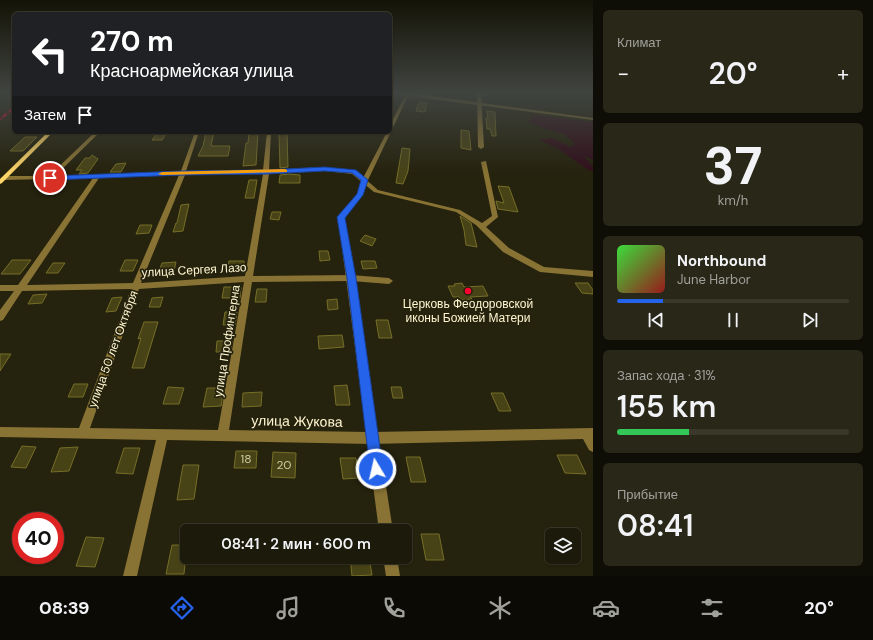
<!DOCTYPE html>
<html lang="ru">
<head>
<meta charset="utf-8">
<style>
	body { margin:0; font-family:"DM Sans",sans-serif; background:#292718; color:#f1f3f6; height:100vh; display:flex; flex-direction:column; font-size:15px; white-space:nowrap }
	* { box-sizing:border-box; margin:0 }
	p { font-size:13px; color:#a0a19c }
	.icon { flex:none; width:22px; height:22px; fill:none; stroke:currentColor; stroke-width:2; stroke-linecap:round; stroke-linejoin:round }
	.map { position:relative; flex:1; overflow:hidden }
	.side { display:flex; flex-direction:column; gap:10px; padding:10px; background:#0f0e06; width:280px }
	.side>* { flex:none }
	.top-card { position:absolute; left:12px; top:12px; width:380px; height:122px; border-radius:6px; box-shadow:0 1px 3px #0004,0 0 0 1px #3a382b; background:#202124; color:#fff; overflow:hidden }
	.controls { position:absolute; left:545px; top:528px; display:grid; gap:8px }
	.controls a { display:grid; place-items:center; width:36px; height:36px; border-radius:6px; background:#1c1a0a; box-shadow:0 1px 3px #0004,0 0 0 1px #3a382b; font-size:20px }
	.speed { position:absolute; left:12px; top:512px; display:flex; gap:8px; font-size:20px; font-weight:700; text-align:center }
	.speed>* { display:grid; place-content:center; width:52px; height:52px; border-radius:50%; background:#1c1a0a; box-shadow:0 1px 3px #0004,0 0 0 1px #3a382b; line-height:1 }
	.speed .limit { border:6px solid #d22; background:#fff; color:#111 }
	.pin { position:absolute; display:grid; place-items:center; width:34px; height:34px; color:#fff; margin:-17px; border:2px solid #fff; border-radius:50%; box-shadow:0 1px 4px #0007 }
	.me { position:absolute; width:44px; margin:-22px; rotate:351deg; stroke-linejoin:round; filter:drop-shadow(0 0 3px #0008) }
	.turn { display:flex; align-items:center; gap:14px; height:84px; padding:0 12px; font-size:18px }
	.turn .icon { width:52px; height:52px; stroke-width:2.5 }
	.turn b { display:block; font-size:28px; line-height:34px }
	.then { display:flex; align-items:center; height:38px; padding:0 12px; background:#0003; gap:8px; font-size:15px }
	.big { font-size:30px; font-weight:600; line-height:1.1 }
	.side .widget { flex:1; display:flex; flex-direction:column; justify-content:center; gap:6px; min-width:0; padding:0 14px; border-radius:6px; background:#292718 }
	.side .dial { align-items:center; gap:0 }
	.dial b { font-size:52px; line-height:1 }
	.song { display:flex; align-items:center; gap:12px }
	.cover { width:48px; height:48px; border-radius:6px; background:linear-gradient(135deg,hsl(120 70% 55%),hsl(0 70% 35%)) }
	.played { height:4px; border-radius:2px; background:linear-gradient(90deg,#2563eb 20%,#3a382b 20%) }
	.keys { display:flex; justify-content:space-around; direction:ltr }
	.heat { display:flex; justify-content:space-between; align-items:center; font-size:22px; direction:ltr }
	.charge { height:6px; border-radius:3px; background:linear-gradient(90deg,#34c759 31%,#3a382b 0) }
	.trip { position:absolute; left:180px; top:524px; width:232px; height:40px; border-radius:6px; background:#1c1a0a; box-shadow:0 1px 3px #0004,0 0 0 1px #3a382b; font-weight:600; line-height:40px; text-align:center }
	.menu { display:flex; height:64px; justify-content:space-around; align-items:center; background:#0b0a04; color:#a0a19c }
	.menu .icon { width:28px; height:28px }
	.menu .selected { color:#2563eb }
	.menu b { font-size:18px; color:#f1f3f6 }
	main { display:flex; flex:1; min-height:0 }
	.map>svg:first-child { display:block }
</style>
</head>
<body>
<main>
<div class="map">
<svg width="593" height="576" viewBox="0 0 593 576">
	<rect width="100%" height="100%" fill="#25220d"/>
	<path fill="#300f1a" d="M533 115 593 122V160L584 156 593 167V171L588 170 557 148 539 140 552 138 571 147 575 144 564 134 543 128 528 122Z"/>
	<path fill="#484317" stroke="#766e27" d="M419 102 427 103 425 112 416 111Z
		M487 111 495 112 496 136H492L490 129H487L486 118H488Z
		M461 130 469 131 471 150 461 148Z
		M158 132H167L162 140H152Z
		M206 132H214L211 146H230L228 156H198L203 146Z
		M249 132H258L256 165 243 166 246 143H248Z
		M279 132H287L288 167 280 168Z
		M25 137H37L23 151H10Z
		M402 148 410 149 408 171 403 184 396 183Z
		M92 155 98 159 88 173 79 174 82 170H76L85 158H90Z
		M126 163 121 172H110L116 164Z
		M289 174 300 175V183H279L280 175Z
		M249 180H257L254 198H245Z
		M498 186 509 187 518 212 498 209 496 201 504 203Z
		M189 204 183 231 173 232 176 223H177L181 205Z
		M272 212H281L279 220 270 219Z
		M460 216 471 223 477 247 466 245 464 230Z
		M140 225H152L149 233 136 234Z
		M365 235 376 239 372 246 360 241Z
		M319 251H328L330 260 320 261Z
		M12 260H31L20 274H1Z
		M125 260H138L133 271H120Z
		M229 261H244V270H227Z
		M361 261H375L377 268 363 269Z
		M176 262 174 271H159L162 263Z
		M53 263H65L58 273H46Z
		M462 283 464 287 483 286 488 296 470 297 472 299 461 300 459 297H453L448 286H455L454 284Z
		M575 283H588L593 290V294L582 293Z
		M224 287H241L240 298H222Z
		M257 289H267L266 302H255Z
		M47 294 42 303 28 304 33 295Z
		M122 297 116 311 106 312 112 298Z
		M163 297 160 307H149L152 298Z
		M337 299 338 309 328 310 327 300Z
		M225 312H237L235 325H223Z
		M376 320H388L392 338H379Z
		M144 322H158L144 368H132L141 338 138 339Z
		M342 335 344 347 319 349 318 336Z
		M217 341H232L230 352H216Z
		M0 354H11L0 371Z
		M74 384H88L83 397H68Z
		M347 385 350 405H336L334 386Z
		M168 387 184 388 179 404H163Z
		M391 387H401L403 398H393Z
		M207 388H224L221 406 203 407Z
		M262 392 261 406 242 407 243 393Z
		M491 393H503L511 411H499Z
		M22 446 36 447 26 468 11 467Z
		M78 447 69 471 51 472 60 448Z
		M124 448H140L133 474 116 473Z
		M236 451H257L256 468H234Z
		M273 452 296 453 295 478 271 477Z
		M557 455H577L586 474 565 473Z
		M406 457H420L426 482H411Z
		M340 458H356L359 478 343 479Z
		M183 465H199L194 499 177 500Z
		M421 534H439L444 560H426Z
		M86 537 104 538 95 567 76 566Z
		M172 545H187L184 574H166Z
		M350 557H369L372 575 352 576Z"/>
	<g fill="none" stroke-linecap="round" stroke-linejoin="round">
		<path fill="#887234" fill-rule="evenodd" d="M477 93H481L484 147 481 149 478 147Z
			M95 132H100L55 176 181 171 195 132H199L186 171 263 170 267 132H271L269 170 325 167 356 171 378 190 460 210 482 223 492 216 481 162 486 161 498 217 486 227 509 248 544 267 593 271V277L540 272 503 252 476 225 456 212 374 192 352 174 325 171 269 174 253 276 351 275 389 278 393 281 389 284 351 281 252 282 229 430 371 432 593 428V452L589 450 583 439 371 444 167 440 137 576H123L156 440 0 437V427L79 428 131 289 22 291 3 320 0 321V310L14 291H0V285H18L93 178 4 180 1 178 4 176H49ZM263 174 245 276 141 283 185 175ZM179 175 133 283 27 285 99 178ZM244 282 218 430 90 428 139 289Z"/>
		<path fill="#887234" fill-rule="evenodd" d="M391 93H410L593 118V120L408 96 368 180 363 195 344 217 393 531H379L338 217 357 195 362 180 387 132H390V125L405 96Z
			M383 557H397L400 576H386Z"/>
		<path fill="#ffd568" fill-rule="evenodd" d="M48 132H53L2 183 0 184V179Z"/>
		<defs>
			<path id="rail" d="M0 119 14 108"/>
		</defs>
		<use href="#rail" stroke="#fc0032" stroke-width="2.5"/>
		<use href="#rail" stroke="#25220d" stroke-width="1.5" stroke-dasharray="4" stroke-linecap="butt"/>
	</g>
	<linearGradient id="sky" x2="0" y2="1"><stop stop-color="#141307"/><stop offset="0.53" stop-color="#404440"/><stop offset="1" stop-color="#404440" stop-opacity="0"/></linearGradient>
	<rect width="593" height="174" fill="url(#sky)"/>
	<path fill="#2563eb" stroke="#184099" d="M325 167 356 170 368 180 363 195 345 218 356 278 383 469 381 473 376 475 372 473 370 469 347 278 337 217 357 194 361 180 352 173 325 171 266 174 183 175 50 180 47 178 50 176 183 171 266 170Z"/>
	<path fill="#f59e0b" d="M285 169 287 170V172L162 175 158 174 162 172Z"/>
	<circle fill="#fc0032" stroke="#25220d" stroke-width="1.5" cx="468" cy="291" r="4"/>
	<g text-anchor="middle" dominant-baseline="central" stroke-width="3.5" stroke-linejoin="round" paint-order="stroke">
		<g font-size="12" fill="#fff6d1" stroke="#25220d">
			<text transform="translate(194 270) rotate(-3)">улица Сергея Лазо</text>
			<text transform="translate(227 341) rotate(-81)">улица Профинтерна</text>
			<text transform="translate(113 349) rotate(-70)">улица 50 лет Октября</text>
		</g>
		<g font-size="12" fill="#fff6d1" stroke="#25220d">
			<text x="468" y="304">Церковь Феодоровской<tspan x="468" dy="14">иконы Божией Матери</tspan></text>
		</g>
		<g font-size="12" fill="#d1c9a2">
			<text x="246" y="459">18</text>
			<text x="284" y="465">20</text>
		</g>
		<g font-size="14" fill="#fff6d1" stroke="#25220d">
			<text transform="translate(297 421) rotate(1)">улица Жукова</text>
		</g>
	</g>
</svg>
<div class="controls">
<a><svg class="icon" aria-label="layers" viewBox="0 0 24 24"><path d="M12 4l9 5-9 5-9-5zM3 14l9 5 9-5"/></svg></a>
</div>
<div class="speed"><div class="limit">40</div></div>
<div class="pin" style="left:50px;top:178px;background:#d93025"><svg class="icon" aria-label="arrive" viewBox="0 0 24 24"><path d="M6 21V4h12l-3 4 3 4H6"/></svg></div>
<svg class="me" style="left:376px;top:469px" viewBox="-20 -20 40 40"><circle r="17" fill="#2563eb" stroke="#fff" stroke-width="3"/><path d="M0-11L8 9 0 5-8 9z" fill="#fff"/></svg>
<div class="trip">08:41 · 2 мин · 600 m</div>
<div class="top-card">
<div class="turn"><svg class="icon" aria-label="left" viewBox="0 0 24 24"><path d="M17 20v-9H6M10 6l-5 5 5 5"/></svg><div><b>270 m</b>Красноармейская улица</div></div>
<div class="then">Затем<svg class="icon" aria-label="arrive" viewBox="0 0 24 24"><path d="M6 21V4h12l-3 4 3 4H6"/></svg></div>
</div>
</div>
<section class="side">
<div class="widget"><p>Климат</p>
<div class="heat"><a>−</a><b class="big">20°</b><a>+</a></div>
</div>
<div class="widget dial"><b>37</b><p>km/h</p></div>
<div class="widget">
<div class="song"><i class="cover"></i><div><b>Northbound</b><p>June Harbor</p></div></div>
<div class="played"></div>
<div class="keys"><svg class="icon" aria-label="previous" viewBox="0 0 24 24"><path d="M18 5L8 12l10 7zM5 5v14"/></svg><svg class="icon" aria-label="pause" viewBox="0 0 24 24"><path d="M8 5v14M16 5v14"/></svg><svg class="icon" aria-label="next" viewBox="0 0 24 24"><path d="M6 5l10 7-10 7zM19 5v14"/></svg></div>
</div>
<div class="widget"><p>Запас хода · 31%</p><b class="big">155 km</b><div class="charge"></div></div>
<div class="widget"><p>Прибытие</p><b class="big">08:41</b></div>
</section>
</main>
<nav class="menu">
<b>08:39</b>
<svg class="icon selected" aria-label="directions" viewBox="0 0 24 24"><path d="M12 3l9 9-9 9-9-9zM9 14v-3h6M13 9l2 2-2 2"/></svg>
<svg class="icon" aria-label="music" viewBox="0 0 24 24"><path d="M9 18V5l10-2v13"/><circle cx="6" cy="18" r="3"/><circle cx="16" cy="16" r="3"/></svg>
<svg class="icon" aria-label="phone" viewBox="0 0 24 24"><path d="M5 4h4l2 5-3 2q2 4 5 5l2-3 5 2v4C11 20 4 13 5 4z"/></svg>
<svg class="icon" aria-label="climate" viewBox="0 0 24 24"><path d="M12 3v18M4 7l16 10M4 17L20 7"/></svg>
<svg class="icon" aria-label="car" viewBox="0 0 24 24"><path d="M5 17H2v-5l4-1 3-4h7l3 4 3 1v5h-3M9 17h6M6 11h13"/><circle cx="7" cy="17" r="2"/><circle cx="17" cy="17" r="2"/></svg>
<svg class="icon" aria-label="filters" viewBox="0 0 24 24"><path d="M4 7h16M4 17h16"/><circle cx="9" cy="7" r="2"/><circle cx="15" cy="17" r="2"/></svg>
<b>20°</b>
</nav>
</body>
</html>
